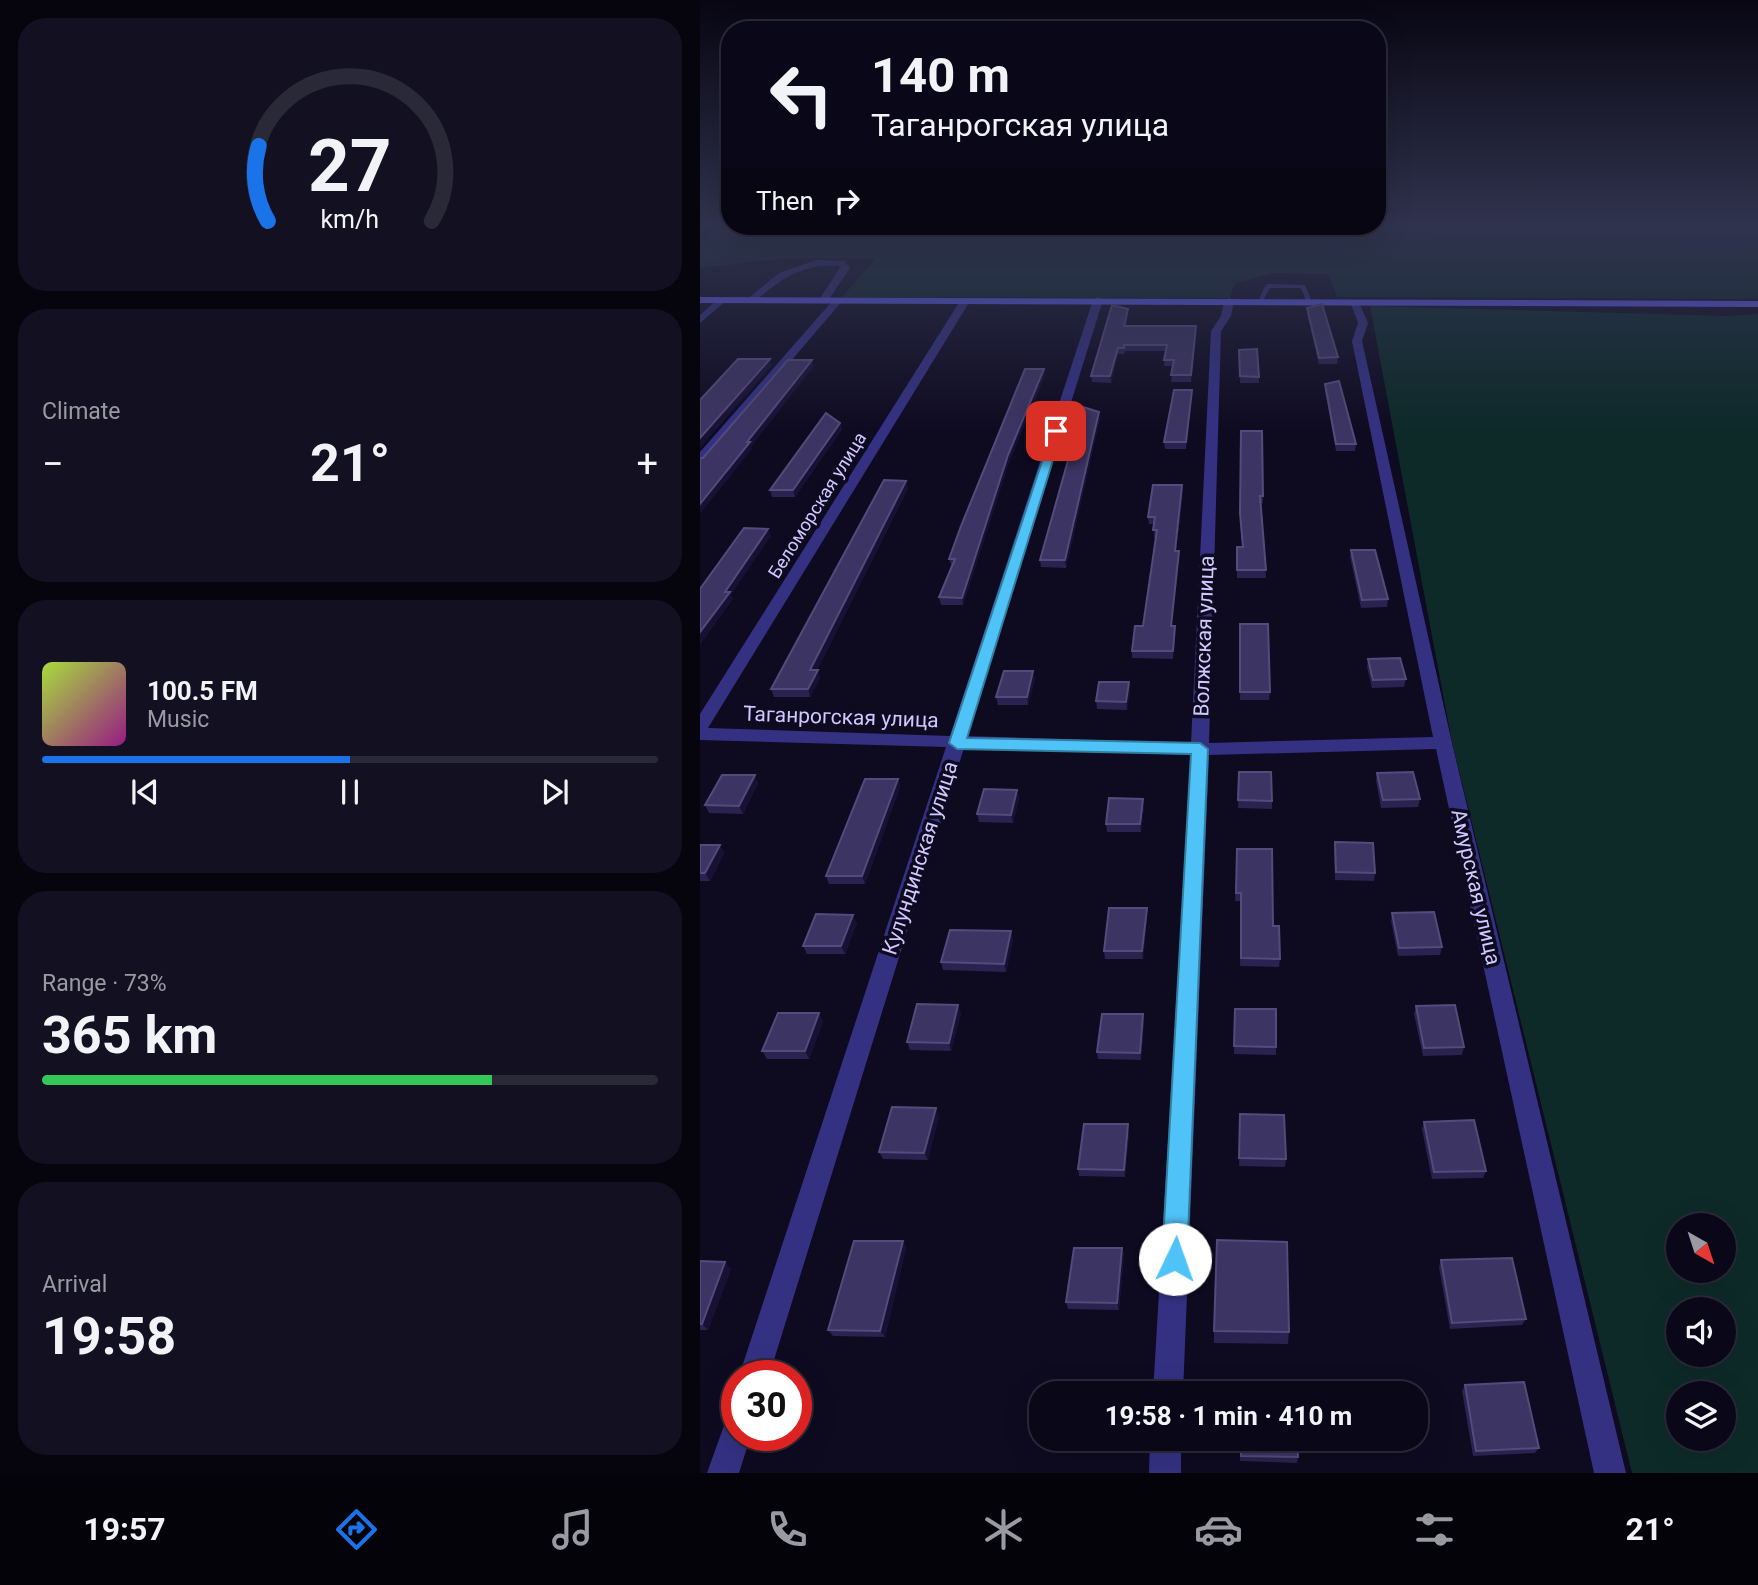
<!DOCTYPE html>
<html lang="en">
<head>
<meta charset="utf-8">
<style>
	body { margin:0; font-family:Roboto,sans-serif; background:#131121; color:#f1f3f6; height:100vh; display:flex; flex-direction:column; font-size:26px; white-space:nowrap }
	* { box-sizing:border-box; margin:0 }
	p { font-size:23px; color:#999aa2 }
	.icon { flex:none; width:38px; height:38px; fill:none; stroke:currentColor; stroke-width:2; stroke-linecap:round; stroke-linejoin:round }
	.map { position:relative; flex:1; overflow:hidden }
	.drawer { display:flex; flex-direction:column; gap:18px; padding:18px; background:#06040d; width:700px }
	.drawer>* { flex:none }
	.hud { position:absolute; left:21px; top:21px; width:665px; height:214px; border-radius:28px; box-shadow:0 7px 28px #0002,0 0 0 2px #2a2937; background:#0a0818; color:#f1f3f6; overflow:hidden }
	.needle { width:46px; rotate:141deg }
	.fabs { position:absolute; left:966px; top:1213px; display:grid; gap:14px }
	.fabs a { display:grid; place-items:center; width:70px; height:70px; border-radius:50%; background:#0a0818; box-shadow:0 7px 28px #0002,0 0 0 2px #2a2937; font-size:35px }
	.speed { position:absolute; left:21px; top:1360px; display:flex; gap:14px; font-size:35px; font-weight:700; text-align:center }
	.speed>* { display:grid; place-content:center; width:91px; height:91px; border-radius:50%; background:#0a0818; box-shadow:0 7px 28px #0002,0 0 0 2px #2a2937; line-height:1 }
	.speed .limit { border:10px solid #d22; background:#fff; color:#111 }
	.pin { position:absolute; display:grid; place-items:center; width:60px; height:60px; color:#fff; margin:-30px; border-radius:14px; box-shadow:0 4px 10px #0006 }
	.me { position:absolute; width:77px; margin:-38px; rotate:3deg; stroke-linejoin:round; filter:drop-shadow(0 0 5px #0008) }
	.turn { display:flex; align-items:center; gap:24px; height:147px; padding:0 35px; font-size:32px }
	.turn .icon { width:91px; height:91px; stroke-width:2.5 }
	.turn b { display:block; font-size:49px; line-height:60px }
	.then { display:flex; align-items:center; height:66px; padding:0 35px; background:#0003; gap:14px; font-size:26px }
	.big { font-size:52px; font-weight:700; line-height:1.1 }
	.drawer .widget { flex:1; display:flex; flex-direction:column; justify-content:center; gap:10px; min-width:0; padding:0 24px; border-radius:28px; background:#131121 }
	.drawer .dial { align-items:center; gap:0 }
	.dial svg { height:182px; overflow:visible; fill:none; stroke:#2a2937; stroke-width:7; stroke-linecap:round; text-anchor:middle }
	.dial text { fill:#f1f3f6; stroke:none }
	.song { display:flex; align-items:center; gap:21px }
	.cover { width:84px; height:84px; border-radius:10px; background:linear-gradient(135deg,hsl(80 70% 55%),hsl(310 70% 35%)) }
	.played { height:7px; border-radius:4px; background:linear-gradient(90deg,#1a73e8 50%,#2a2937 50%) }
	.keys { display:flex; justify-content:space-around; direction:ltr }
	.heat { display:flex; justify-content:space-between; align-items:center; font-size:38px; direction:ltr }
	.charge { height:10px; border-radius:5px; background:linear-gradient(90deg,#34c759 73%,#2a2937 0) }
	.trip { position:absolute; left:329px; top:1381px; width:399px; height:70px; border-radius:28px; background:#0a0818; box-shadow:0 7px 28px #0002,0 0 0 2px #2a2937; font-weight:700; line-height:70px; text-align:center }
	.tabs { display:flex; height:112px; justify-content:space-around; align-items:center; background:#04030a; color:#999aa2 }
	.tabs .icon { width:49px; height:49px }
	.tabs .on { color:#1a73e8 }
	.tabs b { font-size:32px; color:#f1f3f6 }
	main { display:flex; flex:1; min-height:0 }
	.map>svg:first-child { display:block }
</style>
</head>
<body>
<main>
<section class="drawer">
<div class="widget dial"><svg viewBox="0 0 100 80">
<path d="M14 69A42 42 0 1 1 86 69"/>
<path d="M14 69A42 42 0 0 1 10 36" stroke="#1a73e8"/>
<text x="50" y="56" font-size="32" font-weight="700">27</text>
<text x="50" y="72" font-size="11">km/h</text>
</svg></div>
<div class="widget"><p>Climate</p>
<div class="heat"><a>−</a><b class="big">21°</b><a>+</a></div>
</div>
<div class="widget">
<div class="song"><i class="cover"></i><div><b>100.5 FM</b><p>Music</p></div></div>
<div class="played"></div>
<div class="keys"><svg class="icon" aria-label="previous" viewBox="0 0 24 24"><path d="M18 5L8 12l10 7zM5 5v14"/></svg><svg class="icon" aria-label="pause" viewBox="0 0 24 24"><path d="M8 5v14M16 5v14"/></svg><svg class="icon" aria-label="next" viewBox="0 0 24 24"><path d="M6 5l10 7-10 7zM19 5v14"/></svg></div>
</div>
<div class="widget"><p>Range · 73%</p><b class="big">365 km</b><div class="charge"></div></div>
<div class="widget"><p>Arrival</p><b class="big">19:58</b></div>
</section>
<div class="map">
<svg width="1058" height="1473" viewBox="0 0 1058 1473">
	<rect width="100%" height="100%" fill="#0e0a20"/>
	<path fill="#0d2a29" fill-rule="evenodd" d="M14 225H1058V299L637 297 628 274 572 273 534 284 530 298 142 297 176 258H86L0 268V249Z
		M670 306 1027 316 1058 314V1473H932L752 742ZM1024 1225V1270H978V1225ZM1024 1309V1354H978V1309ZM1024 1393V1438H978V1393Z"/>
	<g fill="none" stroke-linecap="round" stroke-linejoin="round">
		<path stroke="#051a3f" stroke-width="3.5" d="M72 226 84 229 329 228 1058 242"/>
		<path fill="#343183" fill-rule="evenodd" d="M568 284 605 285 612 302 607 303 601 288H570L562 302H558L565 286Z"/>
		<path fill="#343183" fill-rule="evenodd" d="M116 260 144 261 150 268 127 302 119 300 141 266C104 262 81 279 54 302L46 300 79 273Z
			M398 297 403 300 267 736 491 743 511 331 521 316 524 301 529 298 534 301 531 316 521 331 509 743 733 737 652 341 658 323 650 302 658 300 668 323 662 341 752 743 926 1473H894L736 749 509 755 483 1393H453L491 755 264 748 69 1376H39L246 747 0 740V714L260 301 265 298 270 301 8 728 250 736 393 300Z
			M19 298 27 300 0 323V315Z
			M135 298 143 300 4 463 0 464V452Z
			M37 1416V1435H51L39 1473H7L26 1420Z
			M450 1438H481V1473H449Z"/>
		<path fill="#6460ff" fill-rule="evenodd" d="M0 297 1058 301V307L0 303Z"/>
	</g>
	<path fill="#2a224f" d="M607 308 638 357 637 364H619L607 314Z
		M428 309V315L426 326H496L491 382H471L473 366H464L465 351H425L424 354H418L411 383 392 382 391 376Z
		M539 350 559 377V383H540Z
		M345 375 309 462 263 605H241L239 597 252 567 249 559Z
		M625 384 656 444 655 451H636L625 390Z
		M492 390 486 449H465L464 442Z
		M400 418 366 568 341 567 340 560Z
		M140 423 142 429 95 497H72L70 490Z
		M541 431 563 496V503H561L566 578H537V547H542L540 520Z
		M208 488 117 670 120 678 110 697H74L71 689Z
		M483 492 476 551 479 558 472 626H475V634L473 659 432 658V651L443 626 456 538H454V524H449L448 517Z
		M651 550 688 599 687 607 661 608 650 557Z
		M540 624 570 692 569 700H540Z
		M668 659 706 679 704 687 672 688 667 667Z
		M335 679 328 705H298L296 697Z
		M430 690 427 710 397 709 396 701Z
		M539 772 572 801V809L538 808Z
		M677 773 720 799 718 807 681 808 676 781Z
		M198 779 200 787 165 884H129L126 876Z
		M58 783 43 814 9 813 5 805Z
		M317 790 319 798 313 823 279 822 277 814Z
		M444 807 441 832H407L406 824Z
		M635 842 675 873 674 881 635 880 634 850Z
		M0 845H20L24 853 10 881H0Z
		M537 849 580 959 579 967 540 966 541 901H535Z
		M692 913 742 947 740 955 698 956 691 921Z
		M447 917 443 959H405L404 951Z
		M157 923 145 954H107L103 946Z
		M311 931 313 939 306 972 243 970 241 962Z
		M716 1006 764 1047 762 1055 723 1056 714 1014Z
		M535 1009 576 1047V1055L534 1054Z
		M261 1013 251 1051 210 1050 207 1042Z
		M443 1014 444 1022 441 1060 398 1059 397 1052Z
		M123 1021 109 1059H67L62 1051Z
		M540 1114 586 1159 585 1167 539 1166Z
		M239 1116 228 1160 183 1159 179 1152Z
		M724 1122 786 1171 783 1178 732 1179 722 1129Z
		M429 1132 425 1177 379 1176 378 1169Z
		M203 1241 206 1248 185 1337 133 1336 128 1330Z
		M422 1248 424 1255 419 1310 368 1309 366 1302Z
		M741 1260 826 1319 822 1325 750 1329 739 1267Z
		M0 1261 31 1269 8 1330H0Z
		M514 1331 589 1332 588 1344 514 1343Z
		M765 1385 839 1448 835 1453 773 1456 762 1391Z
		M541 1438 598 1457 597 1463 540 1461Z"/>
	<path fill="#181134" d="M428 309V315L424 332V326Z
		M418 348V354L411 383 410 376Z
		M70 359 72 366 0 448V438Z
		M112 360 114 366 51 447 52 449 0 514V504Z
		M344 369 345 375 309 462 263 605 262 598 308 455Z
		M492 390V397L486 449V442Z
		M399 412 400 418 366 568 365 560Z
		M140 423 142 429 95 497 93 490Z
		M206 481 208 488 113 678 110 670Z
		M482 485 483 492 475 558V551Z
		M68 529 71 536 31 595 33 599 0 645V632L25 592Z
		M479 551V558L471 634V626Z
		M118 670 120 678 110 697 108 689Z
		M333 671 335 679 328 705 327 697Z
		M429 682 430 690 427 710 426 702Z
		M55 775 58 783 43 814 39 806Z
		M198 779 200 787 165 884 162 876Z
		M317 790 319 798 313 823 311 815Z
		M443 799 444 807 441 832 440 824Z
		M20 845 24 853 10 881 5 873Z
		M447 908V917L443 959 442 951Z
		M153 915 157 923 145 954 141 946Z
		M311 931 313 939 306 972 304 964Z
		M258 1005 261 1013 251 1051 249 1043Z
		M119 1013 123 1021 109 1059 105 1051Z
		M443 1014 444 1022 441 1060 440 1053Z
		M236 1108 239 1116 228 1160 224 1153Z
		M428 1124 429 1132 425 1177 424 1170Z
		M203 1241 206 1248 185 1337 180 1331Z
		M422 1248 424 1255 419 1310 417 1303Z
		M25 1262 31 1269 8 1330 2 1324Z"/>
	<path fill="#3c3462" stroke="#534b7b" stroke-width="2" d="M622 304 638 357 619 358 607 308Z
		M412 305 428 309 424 326H496L491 375H471L474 360H464L467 345H424V348H418L410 376H391Z
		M557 349 559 377 540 376 539 350Z
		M38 359H70L0 438V400Z
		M88 360H112L47 442H50L0 504V458H3Z
		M325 369H344L308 455 262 598 239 597 255 559H249L261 526Z
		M639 381 656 444H636L625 384Z
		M474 390H492L486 442H464Z
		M383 407 399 412 365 560H340Z
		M126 413 140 423 93 490H70Z
		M541 431H562L563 496H560L566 570H537V547H543L540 513Z
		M184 480 206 481 110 670H118L108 689H71Z
		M453 485H482L475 551H479L471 626H475L473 651H432L435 626H443L457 530H453L455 517H448Z
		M44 528 68 529 25 592H30L0 632V589Z
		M651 550H675L688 599 662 600Z
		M540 624H568L570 692H540Z
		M700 658 706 679 673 680 668 659Z
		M304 671H333L327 697H296Z
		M399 682H429L426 702 396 701Z
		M539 772H571L572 801 538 800Z
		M713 772 720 799 683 800 677 773Z
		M22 775H55L39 806 5 805Z
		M165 779H198L162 876H126Z
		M284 789 317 790 311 815 277 814Z
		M409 798 443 799 440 824H406Z
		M635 842 673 843 675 873 636 872Z
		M0 845H20L5 873H0Z
		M537 849H572L573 926H579L580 959 541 958V893H536Z
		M409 908H447L442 951H404Z
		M734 912 742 947 699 948 692 913Z
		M116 914 153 915 141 946H103Z
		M250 930 311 931 304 964 241 962Z
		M217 1004 258 1005 249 1043 207 1042Z
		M755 1005 764 1047 724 1048 716 1006Z
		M535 1009H576V1047L534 1046Z
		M78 1013H119L105 1051H62Z
		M402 1014H443L440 1053 397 1052Z
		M192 1107 236 1108 224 1153 179 1152Z
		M540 1114 584 1115 586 1159 539 1158Z
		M774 1120 786 1171 734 1172 724 1122Z
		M384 1124H428L424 1170 378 1169Z
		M517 1240 587 1242 589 1332 514 1331Z
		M154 1241H203L180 1331 128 1330Z
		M374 1248H422L417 1303 366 1302Z
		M812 1258 826 1319 752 1323 741 1260Z
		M0 1261 25 1262 2 1324H0Z
		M824 1382 839 1448 776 1451 765 1385Z
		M541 1389 596 1391V1393H541Z
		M541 1438H597L598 1457 541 1456Z"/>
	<linearGradient id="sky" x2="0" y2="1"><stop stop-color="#080612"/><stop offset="0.52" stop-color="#30334e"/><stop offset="1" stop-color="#30334e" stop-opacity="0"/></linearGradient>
	<rect width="1058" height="432" fill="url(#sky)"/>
	<path fill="#4fc3f7" stroke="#337fa1" stroke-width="2" d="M353 428 362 431 267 738 500 743 508 749 487 1259 484 1268 475 1271 466 1268 462 1259 491 754 257 749 249 743Z"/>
	<g text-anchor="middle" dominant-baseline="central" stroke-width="7" stroke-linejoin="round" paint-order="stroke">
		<g font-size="18" fill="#cfc9ff" stroke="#0e0a20">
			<text transform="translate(117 505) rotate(-58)">Беломорская улица</text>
		</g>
		<g font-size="21" fill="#cfc9ff" stroke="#0e0a20">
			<text transform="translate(504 636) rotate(-88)">Волжская улица</text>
			<text transform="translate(141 717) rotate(2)">Таганрогская улица</text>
			<text transform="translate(220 858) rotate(-72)">Кулундинская улица</text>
			<text transform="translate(776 887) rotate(77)">Амурская улица</text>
		</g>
	</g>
</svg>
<div class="fabs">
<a><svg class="needle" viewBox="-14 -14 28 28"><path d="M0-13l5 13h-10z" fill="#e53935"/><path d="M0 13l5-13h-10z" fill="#999aa2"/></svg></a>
<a><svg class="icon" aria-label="sound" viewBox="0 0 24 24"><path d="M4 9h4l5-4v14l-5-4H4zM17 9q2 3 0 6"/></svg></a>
<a><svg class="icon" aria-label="layers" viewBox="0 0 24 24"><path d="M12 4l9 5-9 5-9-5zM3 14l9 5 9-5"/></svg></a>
</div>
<div class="speed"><div class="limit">30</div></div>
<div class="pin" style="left:356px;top:431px;background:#d93025"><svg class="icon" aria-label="arrive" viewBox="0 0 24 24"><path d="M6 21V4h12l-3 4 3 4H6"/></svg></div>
<svg class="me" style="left:475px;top:1259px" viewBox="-20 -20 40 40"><circle r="19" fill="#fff"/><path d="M0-13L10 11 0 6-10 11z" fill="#4fc3f7"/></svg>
<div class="trip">19:58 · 1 min · 410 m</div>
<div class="hud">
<div class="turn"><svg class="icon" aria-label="left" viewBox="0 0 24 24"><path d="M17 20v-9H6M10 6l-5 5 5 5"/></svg><div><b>140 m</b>Таганрогская улица</div></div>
<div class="then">Then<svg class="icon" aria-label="right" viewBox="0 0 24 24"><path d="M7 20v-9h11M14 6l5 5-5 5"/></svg></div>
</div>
</div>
</main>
<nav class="tabs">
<b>19:57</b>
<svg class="icon on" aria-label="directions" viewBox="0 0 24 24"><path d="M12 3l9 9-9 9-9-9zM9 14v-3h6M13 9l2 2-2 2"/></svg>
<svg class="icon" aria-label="music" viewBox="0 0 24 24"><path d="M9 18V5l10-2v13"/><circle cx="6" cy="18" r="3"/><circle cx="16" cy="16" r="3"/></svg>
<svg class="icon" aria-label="phone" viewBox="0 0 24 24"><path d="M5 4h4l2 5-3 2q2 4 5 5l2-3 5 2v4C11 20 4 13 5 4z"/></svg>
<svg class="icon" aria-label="climate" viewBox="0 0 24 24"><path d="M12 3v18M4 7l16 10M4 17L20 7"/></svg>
<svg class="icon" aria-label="car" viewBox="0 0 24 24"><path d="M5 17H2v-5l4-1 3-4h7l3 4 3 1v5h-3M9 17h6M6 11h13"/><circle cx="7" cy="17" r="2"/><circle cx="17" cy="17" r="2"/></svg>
<svg class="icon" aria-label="filters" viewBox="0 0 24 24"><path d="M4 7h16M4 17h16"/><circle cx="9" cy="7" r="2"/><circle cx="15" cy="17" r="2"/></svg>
<b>21°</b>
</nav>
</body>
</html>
